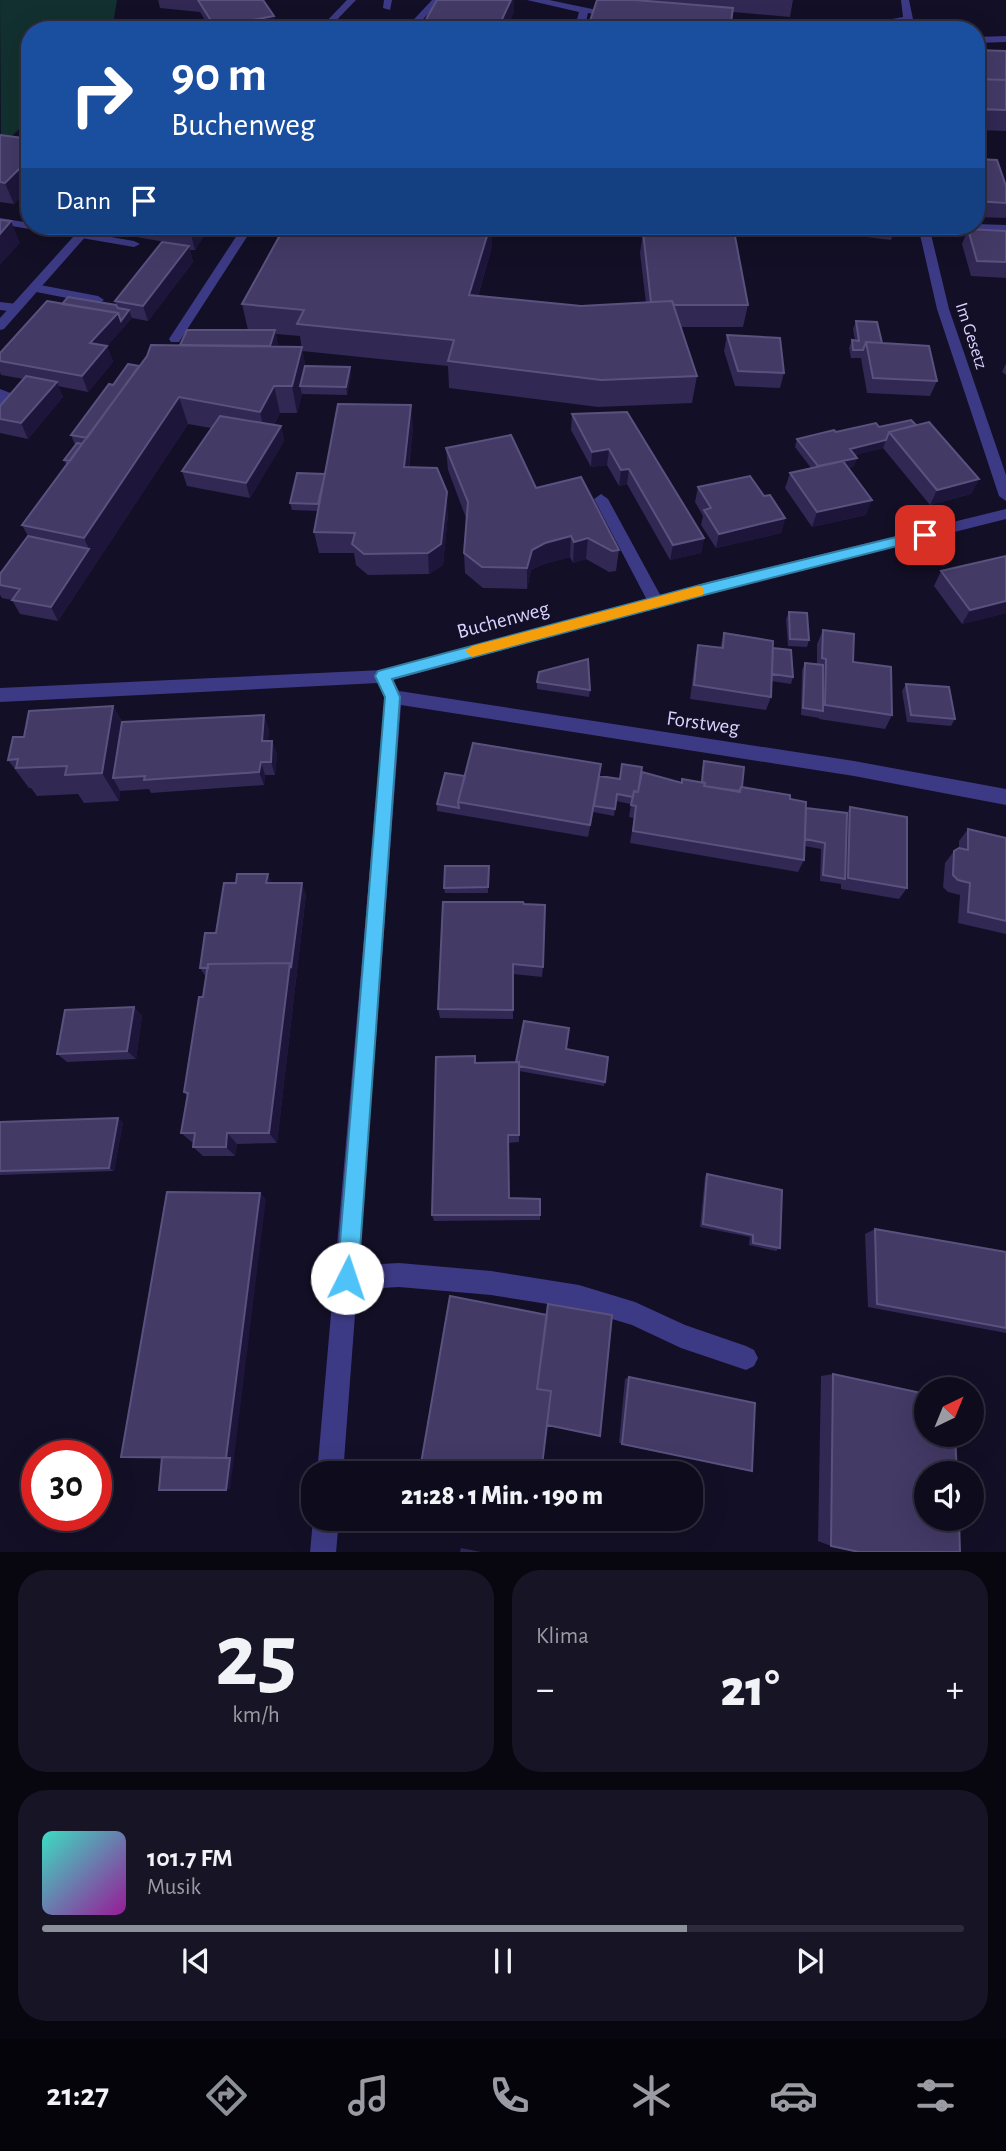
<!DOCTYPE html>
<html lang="de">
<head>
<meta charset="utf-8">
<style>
	body { margin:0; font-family:"Alegreya Sans",sans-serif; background:#171425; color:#f1f3f6; height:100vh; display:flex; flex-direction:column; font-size:26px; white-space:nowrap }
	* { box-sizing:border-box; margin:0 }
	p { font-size:23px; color:#9b9ba3 }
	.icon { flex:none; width:38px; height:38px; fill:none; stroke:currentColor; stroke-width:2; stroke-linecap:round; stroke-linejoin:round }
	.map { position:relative; height:1552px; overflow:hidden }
	.panel { display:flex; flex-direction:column; gap:18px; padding:18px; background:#08060f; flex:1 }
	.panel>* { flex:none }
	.top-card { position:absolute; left:21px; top:21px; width:964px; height:214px; border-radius:28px; box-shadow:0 7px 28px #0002,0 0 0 2px #2e2b3b; background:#1a4fa0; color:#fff; overflow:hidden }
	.needle { width:46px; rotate:43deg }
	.tools { position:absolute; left:914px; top:1377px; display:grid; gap:14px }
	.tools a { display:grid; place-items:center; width:70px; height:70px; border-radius:50%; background:#0e0b1c; box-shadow:0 7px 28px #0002,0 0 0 2px #2e2b3b; font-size:35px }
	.speed { position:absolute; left:21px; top:1440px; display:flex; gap:14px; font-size:35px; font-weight:700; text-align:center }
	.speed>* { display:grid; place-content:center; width:91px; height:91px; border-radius:50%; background:#0e0b1c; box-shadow:0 7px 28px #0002,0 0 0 2px #2e2b3b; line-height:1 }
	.speed .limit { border:10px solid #d22; background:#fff; color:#111 }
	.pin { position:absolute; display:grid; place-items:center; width:60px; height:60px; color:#fff; margin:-30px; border-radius:14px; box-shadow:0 4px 10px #0006 }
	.me { position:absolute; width:77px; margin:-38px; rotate:4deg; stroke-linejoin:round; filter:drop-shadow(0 0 5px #0008) }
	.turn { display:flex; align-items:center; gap:24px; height:147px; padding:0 35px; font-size:32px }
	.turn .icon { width:91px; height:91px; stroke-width:2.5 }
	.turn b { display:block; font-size:49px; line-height:60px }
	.then { display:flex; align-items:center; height:66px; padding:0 35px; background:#0003; gap:14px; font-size:26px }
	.big { font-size:52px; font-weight:800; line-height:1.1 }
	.panel .widget { flex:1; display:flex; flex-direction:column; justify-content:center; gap:10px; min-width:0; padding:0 24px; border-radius:28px; background:#171425 }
	.panel .dial { align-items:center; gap:0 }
	.dial b { font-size:91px; line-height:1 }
	.song { display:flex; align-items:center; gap:21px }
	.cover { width:84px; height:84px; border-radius:10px; background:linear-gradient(135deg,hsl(170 70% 55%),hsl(300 70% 35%)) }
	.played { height:7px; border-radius:4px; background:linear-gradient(90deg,#8c9099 70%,#2e2b3b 70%) }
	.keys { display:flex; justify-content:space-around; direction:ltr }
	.heat { display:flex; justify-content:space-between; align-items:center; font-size:38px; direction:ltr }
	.panel .tiles { flex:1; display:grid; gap:18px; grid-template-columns:1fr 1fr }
	.widget:last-child { grid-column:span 2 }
	.trip { position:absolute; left:301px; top:1461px; width:402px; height:70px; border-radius:28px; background:#0e0b1c; box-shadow:0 7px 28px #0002,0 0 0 2px #2e2b3b; font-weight:800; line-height:70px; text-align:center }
	.menu { display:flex; height:112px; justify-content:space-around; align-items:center; background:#06040b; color:#9b9ba3 }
	.menu .icon { width:49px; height:49px }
	.menu .current { color:#8c9099 }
	.menu b { font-size:32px; color:#f1f3f6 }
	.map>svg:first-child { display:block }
</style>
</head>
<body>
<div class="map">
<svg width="1006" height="1553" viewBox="0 0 1006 1553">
	<rect width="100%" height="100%" fill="#130f26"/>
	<path fill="#12302f" d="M0 0H117L112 30H30V119L1 146Z"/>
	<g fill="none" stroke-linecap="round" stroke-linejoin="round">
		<path fill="#3d3a85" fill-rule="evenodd" d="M384 0H392L390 10 383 8Z
			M432 0H441L413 30H404Z
			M527 0H549L621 15 617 18 588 13 584 30H574L579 12Z
			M901 0H909L913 19C880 39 750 28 708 25L703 22 708 19C773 24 839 30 903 17Z
			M0 218 30 223V226H48L134 241 140 244 134 247 0 224Z
			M976 224 1006 225V231L927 229 921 226Z
			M243 226H254L179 342H171L169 339Z
			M35 284 98 296 104 300 98 304 31 291V285Z
			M0 302 17 304 23 308 17 312 0 310Z
			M0 389 13 394 5 408 0 409Z
			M601 494 608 499 664 602 661 606H651L648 602 594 499Z
			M399 1263 491 1271 579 1285 635 1302 685 1325 746 1346 754 1350 758 1358 754 1366 746 1370 681 1348 632 1325 579 1309 491 1295 399 1287 347 1290 339 1286 335 1278 339 1270 347 1266Z"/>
		<path fill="#3d3a85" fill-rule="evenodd" d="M347 0H356L327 30H318Z
			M1006 36V42L976 43V37Z
			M83 226H95L4 329 0 330V318Z
			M918 226H929L949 309 1006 475V501L999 496 937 309Z
			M1006 509V519L708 594 393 680 399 691 854 761 1006 789V805L854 776 401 705 343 1474H317L385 697 378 683 0 702V688L383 670 708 582Z
			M313 1519H339L336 1553H310Z"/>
	</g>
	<path fill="#312854" d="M158 0H263L274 16 277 30H211L200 12 160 8Z
		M597 0H793L790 17Z
		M976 50 1006 51V131L976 130Z
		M0 135 30 139V187L14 204 0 202Z
		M976 159 1006 186V218L976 217Z
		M122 226H210L195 250H190L193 262 148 321 132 318 107 346 113 362 88 392 58 386 63 397 28 439 0 433V406L24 379 1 375 0 372V353L62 304 116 305 115 301 177 245V244L125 235Z
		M285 226H492V247L478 296 581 306 646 303 640 253 643 232H661L611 226H712L711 231 748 305 743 327H681L697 376 692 403 598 407 449 388 448 366 302 351 300 336 276 334 278 346 302 347 305 366 350 367 351 375 347 395 302 394 297 413H280L274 425 281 426 284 441 250 498 187 486 182 471 211 428 188 424 58 621 20 614 12 600 2 598 0 595V574L28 536 22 525 66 465 64 460 75 445 71 435 113 385 139 366 180 345 248 330 242 304Z
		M775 226H896L891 240Z
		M968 229 1006 231V278L971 276 962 244Z
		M856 321 882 343 937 381 930 396 867 393 861 358H851L849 348 852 340 855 341 853 329Z
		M727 335 784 373 780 388 735 386 724 351Z
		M1006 363V375L1002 372Z
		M572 414 704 538 701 553 670 560 627 484 619 486 607 465 591 467 571 430Z
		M916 425 979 479 971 494 930 505 883 448 855 455 857 458 854 466 848 468 866 515 812 527 785 488 790 473 811 468 795 447 797 439 836 432 879 427Z
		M413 426 409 467 448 514 443 565 429 574 368 575 356 565 354 553H319L314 532 318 511 292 510 290 503 325 474Z
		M446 448 536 488 619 550 616 571 609 572 586 559 573 563 570 557 544 564 531 570 527 589 483 588 465 573 464 553 466 518 448 470Z
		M698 487 764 496 785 518 781 533 716 548 701 525 703 516 695 502Z
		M1006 556V613L962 624 934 586 941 571Z
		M789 612 809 640 807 647 788 646 786 619Z
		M823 630 853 662 892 715 885 729 819 719V718L801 715 802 670 805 663 817 664V644Z
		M724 633 773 648 793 677 791 684 771 681V697L766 710 690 699 695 659 698 645 720 648Z
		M537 682 590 690 589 697 537 689Z
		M906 684 955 719 951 726 907 722 902 691Z
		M113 706 122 722 269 728 268 741H272L277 754 275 775H265L264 785 151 793 149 789 120 791 119 801 84 803 78 794 37 796 31 788H29L8 760 24 737Z
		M704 761 742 787 790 799 806 808 847 813 850 807 907 888 899 899 841 889V884L820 881 821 849 804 846V860L798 872 630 843 634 818 629 817 631 804 616 801 614 816 593 812 595 801 588 837 437 811V804L465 776H599L639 785 701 782 702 768Z
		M968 829 1006 838V934L958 923 960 895 948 892 943 887 945 863 954 851 959 848V841Z
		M489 866 488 893H445L444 888Z
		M272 883 306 894 277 1143 237 1144 235 1156H203L193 1147V1143L181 1133 187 1096 184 1092 206 977 200 968 216 933Z
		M523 902 543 967 542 977 513 974V1019L440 1018 438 1009Z
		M134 1007 142 1016 136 1059 67 1062 57 1054Z
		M566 1049 605 1082 604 1086 519 1071V1142L508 1143 509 1198 540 1215V1220L434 1221 432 1215 476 1063 516 1062Z
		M0 1122H123L114 1171 0 1175Z
		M707 1174 780 1248 776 1251 749 1245 750 1237 700 1227 705 1177Z
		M875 1229 1006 1252V1333L868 1307 865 1234Z
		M833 1374 831 1546 818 1541 821 1376Z
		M629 1377 745 1470 619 1443 625 1379Z
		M461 1548 481 1552H460Z"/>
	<path fill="#1d163a" d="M511 0H514V13L507 30H497Z
		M274 16 277 30H215V27Z
		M30 158V187L14 204 5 183Z
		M11 221 20 243 0 265V234Z
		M197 226H210L195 250 191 235Z
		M490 226H492V247L470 322 469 295Z
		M189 246 193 262 148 321 143 306Z
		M129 310 132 318 107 346 113 362 88 392 82 376 90 343 118 313Z
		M275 330 278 345 270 373 267 358Z
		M302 347 307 374 300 386 302 394 297 413 292 386Z
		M350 367 351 375 347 395 346 387Z
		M57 382 63 397 28 439 21 423Z
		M274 386 280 413 266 439 260 412Z
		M179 397 188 424 58 621 51 607 89 549 84 538Z
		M411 405 413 426 406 488 404 467Z
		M281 426 284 441 250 498 246 483Z
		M886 440 883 448 847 457 850 449Z
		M609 449 607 465 591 467 592 452Z
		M857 458 854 466 817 475 820 467Z
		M629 469 627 484 619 486 621 470Z
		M979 479 971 494 930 505 937 490Z
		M447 492 448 514 443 565 429 574 428 553Z
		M872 500 866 515 812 527 817 512Z
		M785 518 781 533 716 548 719 534Z
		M571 536 570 557 544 564 531 570 527 589V568L532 550 545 543Z
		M588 538 586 559 573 563 574 542Z
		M704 538 701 553 670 560 673 545Z
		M1006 601V613L962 624 970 610Z
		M113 706 129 736 113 778 120 791 119 801 102 773Z
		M264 715 269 728 267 754 262 741Z
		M272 741 277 754 275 775 271 762Z
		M261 762 265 775 264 785 259 772Z
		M268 874 273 885 266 883Z
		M302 883 306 894 277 1143 269 1133 290 963Z
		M134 1007 142 1016 136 1059 127 1051Z
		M118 1118 123 1122 114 1171 109 1168Z
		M227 1133 237 1144 235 1156 226 1147Z
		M260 1193 266 1199 234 1458H226Z
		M230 1458H234L230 1489 226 1490Z"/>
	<path fill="#433a66" stroke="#5a527e" stroke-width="2" d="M198 0H263L274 16 215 27Z
		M437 0H511L497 30H420Z
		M597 0H635L733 8 730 30H587Z
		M976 50 1006 51V80L976 79Z
		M976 79 1006 80V110L976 109Z
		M0 135 30 139V158L5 183 0 182Z
		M976 159 997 160 1006 186V203L976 201Z
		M0 220 11 221 0 234Z
		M157 226H197L191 235 173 232 176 229Z
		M285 226H490L469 295 581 306 672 301 697 376 601 380 448 361 454 340 297 324 304 310 242 304Z
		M968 229 1006 231V262L977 261Z
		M734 231 748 305H674L672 301 651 302 643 232Z
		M162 242 189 246 143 306 115 301Z
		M68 297 116 305 118 308 129 310 121 321 118 313 62 304Z
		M47 301 118 313 90 343 107 346 82 376 0 361V353Z
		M856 321 877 322 882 343 866 342 863 350H853L852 340 859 341Z
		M187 330H275L270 346 180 345Z
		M727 335 780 338 784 373 738 371Z
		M866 342 929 346 937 381 873 378Z
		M151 345 302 347 292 386H274L260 412 179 397 84 538 22 525 147 356Z
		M128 364 139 366 87 438 71 435 109 384 113 385Z
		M305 366 350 367 346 387 300 386Z
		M26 376 57 382 21 423 0 419V406Z
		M338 404 411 405 404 467 437 468 447 492 441 544 428 553 364 554 352 544 355 533 314 532Z
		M627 412 704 538 673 545 629 469 621 470 609 449 592 452 572 414Z
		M220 416 281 426 246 483 182 471Z
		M911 420 916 425 889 432 886 440 850 449 857 458 818 466 797 439 834 430 836 432 876 423 879 427Z
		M929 422 979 479 937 490 889 432Z
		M511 435 536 488 581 477 619 550 612 551 588 538 574 542 571 536 545 543 532 550 527 568 482 567 464 553 468 502 446 448Z
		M77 443 82 444 70 461 64 460Z
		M843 461 872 500 817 512 790 473Z
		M297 473 325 474 318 504 290 503Z
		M750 476 764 496 770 495 785 518 719 534 704 510 711 508 698 487Z
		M28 536 89 549 51 607 12 600 20 589 0 585V574Z
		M1006 556V601L970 610 941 571Z
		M789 612 807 613 809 640 790 639Z
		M823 630 854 634 853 662 891 667 892 715 825 705 826 659 822 658Z
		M724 633 773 641 771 697 694 685 698 645 723 648Z
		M773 648 791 650 793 677 772 674Z
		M588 659 590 690 537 682 539 672Z
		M805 663 823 665V711L803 708Z
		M906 684 949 687 955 719 911 715Z
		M113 706 102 773 65 775 67 766 16 768 18 759 8 760 13 737H24L29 711Z
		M264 715 262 741H272L271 762H261L259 772 144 780 145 776 113 778 122 722Z
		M473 743 601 764 590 825 458 802Z
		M704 761 744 767 742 787H741L739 791 704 786 705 783 702 782Z
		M622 764 642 767 638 792 634 791 633 797 617 794 615 809 594 806 599 776 620 779Z
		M642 772 682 783V779L705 783 704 786 740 792 741 787 790 795V799L806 802 804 860 633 831 636 806 631 805 634 791 638 792Z
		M445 773 465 776 458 802 459 808 437 804Z
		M850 807 907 817V888L848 878Z
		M806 808 847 813 845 879 823 875 825 843 805 839Z
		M968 829 1006 838V921L968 912 970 883 958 880 953 875 954 851 959 848 968 850Z
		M445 866H489L488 887 444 888Z
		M237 874H268L266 883H302L291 968 290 963 208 964V968H200L205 933H216L224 883H236Z
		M443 902H523L524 904 545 905 543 967 513 964V1010L438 1009Z
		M290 963 269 1133H227L226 1147H193L195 1133H181L188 1093 184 1092 199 997H203L208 964Z
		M134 1007 127 1051 57 1054 65 1010Z
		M524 1021 569 1028 566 1049 608 1057 605 1082 519 1066V1062H516Z
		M475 1056V1063L519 1062V1135H508L509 1198 540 1199V1215H432L436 1057Z
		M118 1118 109 1168 0 1171V1122Z
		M707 1174 782 1190 780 1248 753 1243V1235L703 1224Z
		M167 1192 260 1193 226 1458 121 1457Z
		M875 1229 1006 1252V1328L877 1304Z
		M450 1296 547 1315 537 1389 551 1391 541 1474H442L420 1469Z
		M548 1304 612 1315 600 1436 547 1425 551 1391 537 1389Z
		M833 1374 926 1394V1435H955L957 1474H926V1519H959L960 1552H859L831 1546Z
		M629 1377 755 1403 752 1471 622 1444Z
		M162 1457 230 1458 226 1490H159Z
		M492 1519H518L517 1524Z"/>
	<path fill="#4fc3f7" stroke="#337fa1" stroke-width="2" d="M925 530 929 531V538L708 594 392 679 400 697 358 1278 355 1285 347 1289 340 1285 337 1278 385 697 375 676 378 671 708 583Z"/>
	<path fill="#f59e0b" d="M698 586 703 587V595L472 657 465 651 472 646Z"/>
	<g text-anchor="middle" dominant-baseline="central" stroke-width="7" stroke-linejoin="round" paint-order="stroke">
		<g font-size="18" fill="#d9d4ff" stroke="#130f26">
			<text transform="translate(971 336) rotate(72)">Im Gesetz</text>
		</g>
		<g font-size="21" fill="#d9d4ff" stroke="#130f26">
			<text transform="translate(503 620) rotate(-15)">Buchenweg</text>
			<text transform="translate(703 723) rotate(8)">Forstweg</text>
		</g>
	</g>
</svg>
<div class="tools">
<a><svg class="needle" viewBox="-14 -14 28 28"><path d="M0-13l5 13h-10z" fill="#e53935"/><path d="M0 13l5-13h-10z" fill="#9b9ba3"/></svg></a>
<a><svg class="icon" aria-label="sound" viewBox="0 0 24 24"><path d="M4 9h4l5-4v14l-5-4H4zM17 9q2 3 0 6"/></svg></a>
</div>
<div class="speed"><div class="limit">30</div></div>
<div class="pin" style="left:925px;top:535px;background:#d93025"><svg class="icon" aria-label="arrive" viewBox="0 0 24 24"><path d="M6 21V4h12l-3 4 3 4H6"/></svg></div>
<svg class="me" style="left:347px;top:1278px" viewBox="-20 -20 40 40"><circle r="19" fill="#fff"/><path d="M0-13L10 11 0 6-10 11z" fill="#4fc3f7"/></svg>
<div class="trip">21:28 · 1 Min. · 190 m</div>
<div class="top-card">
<div class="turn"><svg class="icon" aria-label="right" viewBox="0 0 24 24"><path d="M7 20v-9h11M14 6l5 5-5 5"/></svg><div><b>90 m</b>Buchenweg</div></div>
<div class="then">Dann<svg class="icon" aria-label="arrive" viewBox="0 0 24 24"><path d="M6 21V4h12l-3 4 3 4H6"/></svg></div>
</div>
</div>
<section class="panel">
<div class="tiles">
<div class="widget dial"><b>25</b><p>km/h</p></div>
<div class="widget"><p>Klima</p>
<div class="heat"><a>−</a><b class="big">21°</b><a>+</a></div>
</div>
<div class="widget">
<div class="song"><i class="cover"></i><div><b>101.7 FM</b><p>Musik</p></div></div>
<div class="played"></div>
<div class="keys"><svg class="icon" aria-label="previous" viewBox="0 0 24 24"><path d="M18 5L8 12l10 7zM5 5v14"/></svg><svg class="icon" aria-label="pause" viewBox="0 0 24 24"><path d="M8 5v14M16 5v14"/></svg><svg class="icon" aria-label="next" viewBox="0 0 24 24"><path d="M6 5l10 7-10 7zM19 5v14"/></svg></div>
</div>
</div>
</section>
<nav class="menu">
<b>21:27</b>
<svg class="icon current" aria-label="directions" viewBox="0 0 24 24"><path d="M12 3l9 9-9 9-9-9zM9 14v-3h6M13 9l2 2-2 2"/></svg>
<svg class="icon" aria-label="music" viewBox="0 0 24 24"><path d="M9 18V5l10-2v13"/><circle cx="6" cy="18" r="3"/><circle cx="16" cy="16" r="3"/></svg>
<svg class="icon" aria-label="phone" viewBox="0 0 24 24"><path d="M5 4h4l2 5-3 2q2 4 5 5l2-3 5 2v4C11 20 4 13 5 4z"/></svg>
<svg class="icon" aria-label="climate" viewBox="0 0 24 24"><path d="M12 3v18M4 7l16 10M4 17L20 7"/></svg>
<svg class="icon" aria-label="car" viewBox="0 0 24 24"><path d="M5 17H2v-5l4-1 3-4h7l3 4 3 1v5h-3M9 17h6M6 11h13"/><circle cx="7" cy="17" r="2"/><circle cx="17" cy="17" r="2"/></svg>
<svg class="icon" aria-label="filters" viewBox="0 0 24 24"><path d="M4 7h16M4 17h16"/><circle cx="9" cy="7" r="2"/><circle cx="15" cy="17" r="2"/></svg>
</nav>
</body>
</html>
